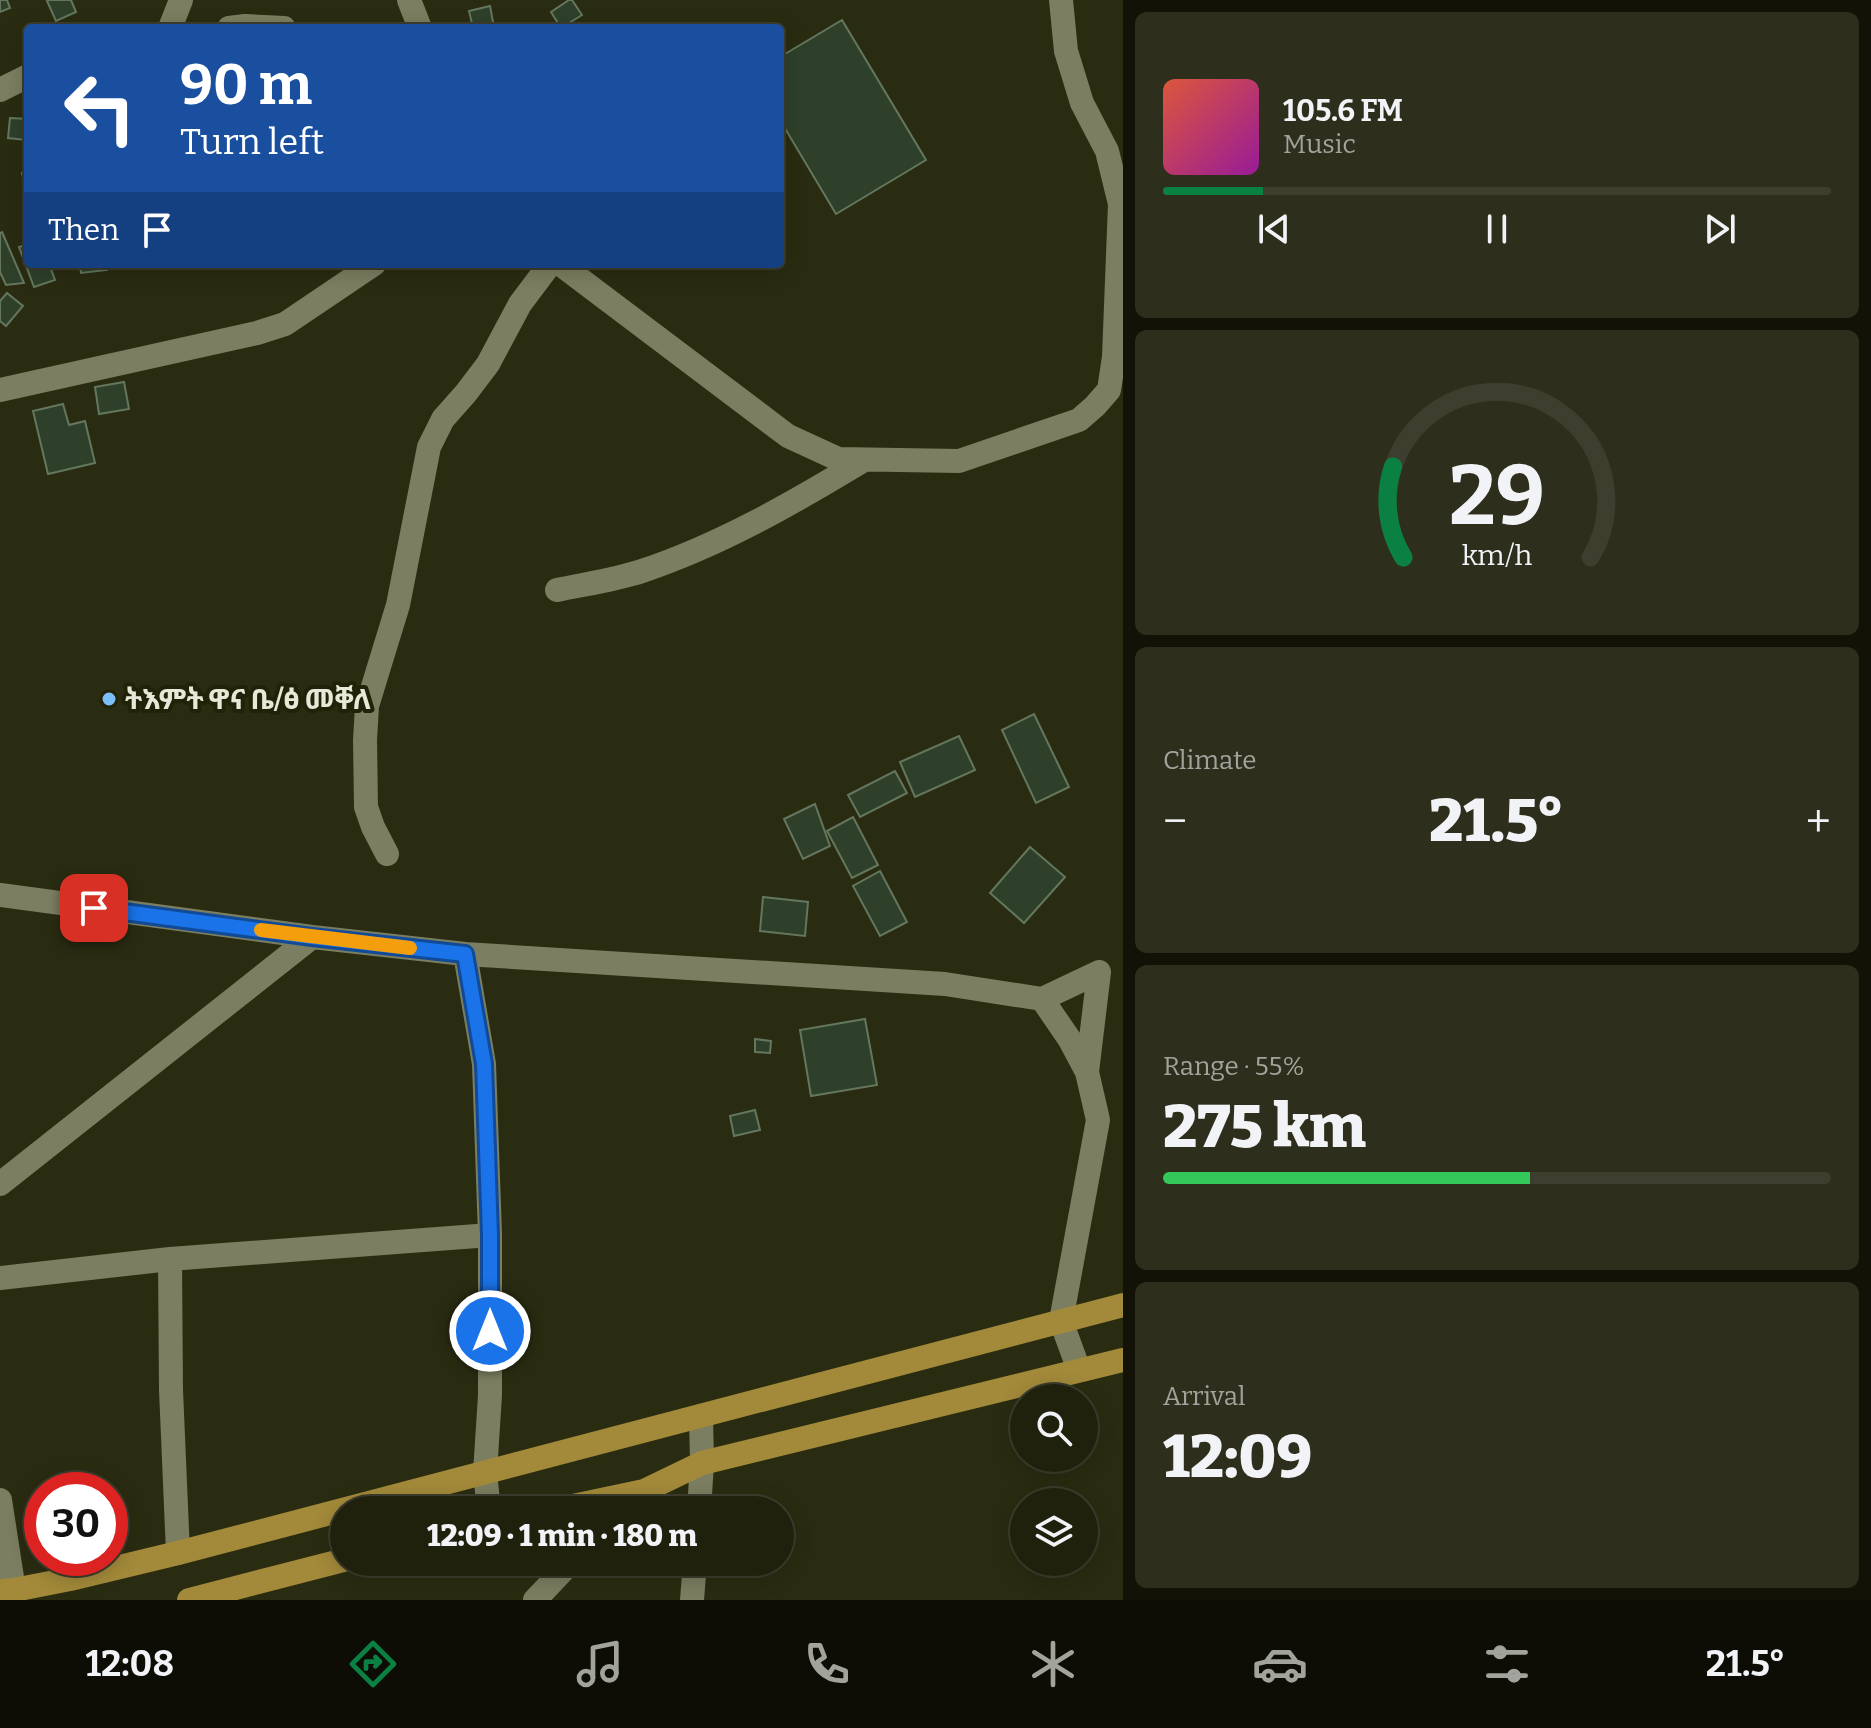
<!DOCTYPE html>
<html lang="en">
<head>
<meta charset="utf-8">
<style>
	body { margin:0; font-family:Bitter,"Noto Sans Ethiopic",serif; background:#2d2e1b; color:#f1f3f6; height:100vh; display:flex; flex-direction:column; font-size:30px; white-space:nowrap }
	* { box-sizing:border-box; margin:0 }
	p { font-size:26px; color:#a2a39d }
	.icon { flex:none; width:44px; height:44px; fill:none; stroke:currentColor; stroke-width:2; stroke-linecap:round; stroke-linejoin:round }
	.map { position:relative; flex:1; overflow:hidden }
	.side { display:flex; flex-direction:column; gap:12px; padding:12px; background:#121207; width:748px }
	.side>* { flex:none }
	.hud { position:absolute; left:24px; top:24px; width:760px; height:244px; border-radius:8px; box-shadow:0 4px 20px #0003,0 0 0 2px #3d3e2e; background:#1a4fa0; color:#fff; overflow:hidden }
	.buttons { position:absolute; left:1010px; top:1384px; display:grid; gap:16px }
	.buttons a { display:grid; place-items:center; width:88px; height:88px; border-radius:50%; background:#20210d; box-shadow:0 4px 20px #0003,0 0 0 2px #3d3e2e; font-size:40px }
	.speed { position:absolute; left:24px; top:1472px; display:flex; gap:16px; font-size:40px; font-weight:700; text-align:center }
	.speed>* { display:grid; place-content:center; width:104px; height:104px; border-radius:50%; background:#20210d; box-shadow:0 4px 20px #0003,0 0 0 2px #3d3e2e; line-height:1 }
	.speed .limit { border:12px solid #d22; background:#fff; color:#111 }
	.pin { position:absolute; display:grid; place-items:center; width:68px; height:68px; color:#fff; margin:-34px; border-radius:16px; box-shadow:0 4px 12px #0006 }
	.me { position:absolute; width:88px; margin:-44px; rotate:0deg; stroke-linejoin:round; filter:drop-shadow(0 0 6px #0008) }
	.turn { display:flex; align-items:center; gap:28px; height:168px; padding:0 24px; font-size:36px }
	.turn .icon { width:104px; height:104px; stroke-width:2.5 }
	.turn b { display:block; font-size:56px; line-height:68px }
	.then { display:flex; align-items:center; height:76px; padding:0 24px; background:#0003; gap:16px; font-size:30px }
	.big { font-size:60px; font-weight:800; line-height:1.1 }
	.side .tile { flex:1; display:flex; flex-direction:column; justify-content:center; gap:12px; min-width:0; padding:0 28px; border-radius:12px; background:#2d2e1b }
	.side .dial { align-items:center; gap:0 }
	.dial svg { height:208px; overflow:visible; fill:none; stroke:#3d3e2e; stroke-width:7; stroke-linecap:round; text-anchor:middle }
	.dial text { fill:#f1f3f6; stroke:none }
	.song { display:flex; align-items:center; gap:24px }
	.cover { width:96px; height:96px; border-radius:12px; background:linear-gradient(135deg,hsl(10 70% 55%),hsl(300 70% 35%)) }
	.played { height:8px; border-radius:4px; background:linear-gradient(90deg,#0b8043 15%,#3d3e2e 15%) }
	.keys { display:flex; justify-content:space-around; direction:ltr }
	.heat { display:flex; justify-content:space-between; align-items:center; font-size:44px; direction:ltr }
	.charge { height:12px; border-radius:6px; background:linear-gradient(90deg,#34c759 55%,#3d3e2e 0) }
	.trip { position:absolute; left:330px; top:1496px; width:464px; height:80px; border-radius:40px; background:#20210d; box-shadow:0 4px 20px #0003,0 0 0 2px #3d3e2e; font-weight:800; line-height:80px; text-align:center }
	.tabs { display:flex; height:128px; justify-content:space-around; align-items:center; background:#0d0d05; color:#a2a39d }
	.tabs .icon { width:56px; height:56px }
	.tabs .active { color:#0b8043 }
	.tabs b { font-size:36px; color:#f1f3f6 }
	main { display:flex; flex:1; min-height:0 }
	.map>svg:first-child { display:block }
</style>
</head>
<body>
<main>
<div class="map">
<svg width="1123" height="1600" viewBox="0 0 1123 1600">
	<rect width="100%" height="100%" fill="#2a2c11"/>
	<path fill="#2e402a" stroke="#64775e" stroke-width="2" d="M0 0H7L10 8 0 12Z
		M49 0H71L76 12 56 21 47 1Z
		M569 0H572L582 15 561 28 551 12Z
		M490 6 494 27 473 28 469 11Z
		M842 20 926 160 836 214 780 120V57Z
		M10 118 28 119 26 140 8 138Z
		M28 172V201L22 173Z
		M2 232 24 283 6 285 0 272V233Z
		M28 244V264H49L55 280 34 287 19 247Z
		M80 264H106L107 270 81 273Z
		M7 293 23 306 6 326 0 321V301Z
		M124 382 129 409 99 414 95 387Z
		M63 404 69 425 85 421 95 463 48 474 33 411Z
		M1034 714 1069 787 1036 803 1002 730Z
		M959 736 975 770 915 797 900 762Z
		M895 771 907 793 860 817 848 795Z
		M815 804 830 846 803 859 784 819Z
		M853 817 878 865 852 878 827 831Z
		M1030 847 1065 877 1024 923 990 893Z
		M880 871 907 922 880 936 853 886Z
		M763 897 808 902 805 936 760 931Z
		M865 1019 877 1085 811 1096 800 1030Z
		M755 1039 771 1041 770 1053 755 1052Z
		M755 1110 760 1130 734 1136 730 1116Z"/>
	<g fill="none" stroke-linecap="round" stroke-linejoin="round">
		<path stroke="#7b7e60" stroke-width="24" d="M409 0 420 28
			M170 28 181 0
			M229 28 245 26 284 28
			M0 90 28 76
			M560 264 788 436 838 459 959 461 1079 420 1095 406 1109 390 1114 357 1120 204 1107 151 1082 103 1066 51 1061 0
			M0 390 257 333 285 324 374 264
			M557 590C585 584 615 580 642 571 720 545 793 503 864 460
			M387 854 373 827 366 807 365 740 367 706 398 605 429 447 443 419 466 393 488 364 520 304 550 264
			M0 895 312 937 465 954 945 984 1042 999 1099 972
			M465 954 484 1064 490 1235V1395L485 1473 489 1510
			M1042 999 1070 1040 1087 1072 1098 1120 1061 1321 1079 1370
			M1087 1072 1099 972
			M0 1184 312 937
			M170 1259 171 1390 178 1553
			M0 1278 170 1259 490 1235
			M0 1500 14 1590V1600
			M699 1510 702 1463 701 1416
			M535 1600 571 1562
			M692 1600 695 1562"/>
		<path stroke="#a38a3a" stroke-width="24" d="M554 1510 644 1491 702 1463 1123 1360
			M0 1591 14 1590 70 1579 178 1553 1123 1305
			M189 1600 344 1560"/>
	</g>
	<g fill="none" stroke-linecap="round" stroke-linejoin="round">
		<defs>
			<path id="route" d="M94 908 312 937 465 954 484 1064 490 1235V1331"/>
		</defs>
		<use href="#route" stroke="#114b97" stroke-width="20"/>
		<use href="#route" stroke="#1a73e8" stroke-width="14"/>
		<path stroke="#f59e0b" stroke-width="14" d="M261 930 410 948"/>
	</g>
	<circle fill="#7bbef8" stroke="#212207" stroke-width="3" cx="109" cy="699" r="8"/>
	<g text-anchor="middle" dominant-baseline="central" stroke-width="8" stroke-linejoin="round" paint-order="stroke">
		<g font-size="28" font-weight="bold" fill="#e6e8d8" stroke="#212207" text-anchor="start">
			<text x="125" y="699">ትእምት ዋና ቤ/ፅ መቐለ</text>
		</g>
	</g>
</svg>
<div class="buttons">
<a><svg class="icon" aria-label="search" viewBox="0 0 24 24"><circle cx="10" cy="10" r="6"/><path d="M15 15l6 6"/></svg></a>
<a><svg class="icon" aria-label="layers" viewBox="0 0 24 24"><path d="M12 4l9 5-9 5-9-5zM3 14l9 5 9-5"/></svg></a>
</div>
<div class="speed"><div class="limit">30</div></div>
<div class="pin" style="left:94px;top:908px;background:#d93025"><svg class="icon" aria-label="arrive" viewBox="0 0 24 24"><path d="M6 21V4h12l-3 4 3 4H6"/></svg></div>
<svg class="me" style="left:490px;top:1331px" viewBox="-20 -20 40 40"><circle r="17" fill="#1a73e8" stroke="#fff" stroke-width="3"/><path d="M0-11L8 9 0 5-8 9z" fill="#fff"/></svg>
<div class="trip">12:09 · 1 min · 180 m</div>
<div class="hud">
<div class="turn"><svg class="icon" aria-label="left" viewBox="0 0 24 24"><path d="M17 20v-9H6M10 6l-5 5 5 5"/></svg><div><b>90 m</b>Turn left</div></div>
<div class="then">Then<svg class="icon" aria-label="arrive" viewBox="0 0 24 24"><path d="M6 21V4h12l-3 4 3 4H6"/></svg></div>
</div>
</div>
<section class="side">
<div class="tile">
<div class="song"><i class="cover"></i><div><b>105.6 FM</b><p>Music</p></div></div>
<div class="played"></div>
<div class="keys"><svg class="icon" aria-label="previous" viewBox="0 0 24 24"><path d="M18 5L8 12l10 7zM5 5v14"/></svg><svg class="icon" aria-label="pause" viewBox="0 0 24 24"><path d="M8 5v14M16 5v14"/></svg><svg class="icon" aria-label="next" viewBox="0 0 24 24"><path d="M6 5l10 7-10 7zM19 5v14"/></svg></div>
</div>
<div class="tile dial"><svg viewBox="0 0 100 80">
<path d="M14 69A42 42 0 1 1 86 69"/>
<path d="M14 69A42 42 0 0 1 10 34" stroke="#0b8043"/>
<text x="50" y="56" font-size="32" font-weight="700">29</text>
<text x="50" y="72" font-size="11">km/h</text>
</svg></div>
<div class="tile"><p>Climate</p>
<div class="heat"><a>−</a><b class="big">21.5°</b><a>+</a></div>
</div>
<div class="tile"><p>Range · 55%</p><b class="big">275 km</b><div class="charge"></div></div>
<div class="tile"><p>Arrival</p><b class="big">12:09</b></div>
</section>
</main>
<nav class="tabs">
<b>12:08</b>
<svg class="icon active" aria-label="directions" viewBox="0 0 24 24"><path d="M12 3l9 9-9 9-9-9zM9 14v-3h6M13 9l2 2-2 2"/></svg>
<svg class="icon" aria-label="music" viewBox="0 0 24 24"><path d="M9 18V5l10-2v13"/><circle cx="6" cy="18" r="3"/><circle cx="16" cy="16" r="3"/></svg>
<svg class="icon" aria-label="phone" viewBox="0 0 24 24"><path d="M5 4h4l2 5-3 2q2 4 5 5l2-3 5 2v4C11 20 4 13 5 4z"/></svg>
<svg class="icon" aria-label="climate" viewBox="0 0 24 24"><path d="M12 3v18M4 7l16 10M4 17L20 7"/></svg>
<svg class="icon" aria-label="car" viewBox="0 0 24 24"><path d="M5 17H2v-5l4-1 3-4h7l3 4 3 1v5h-3M9 17h6M6 11h13"/><circle cx="7" cy="17" r="2"/><circle cx="17" cy="17" r="2"/></svg>
<svg class="icon" aria-label="filters" viewBox="0 0 24 24"><path d="M4 7h16M4 17h16"/><circle cx="9" cy="7" r="2"/><circle cx="15" cy="17" r="2"/></svg>
<b>21.5°</b>
</nav>
</body>
</html>
